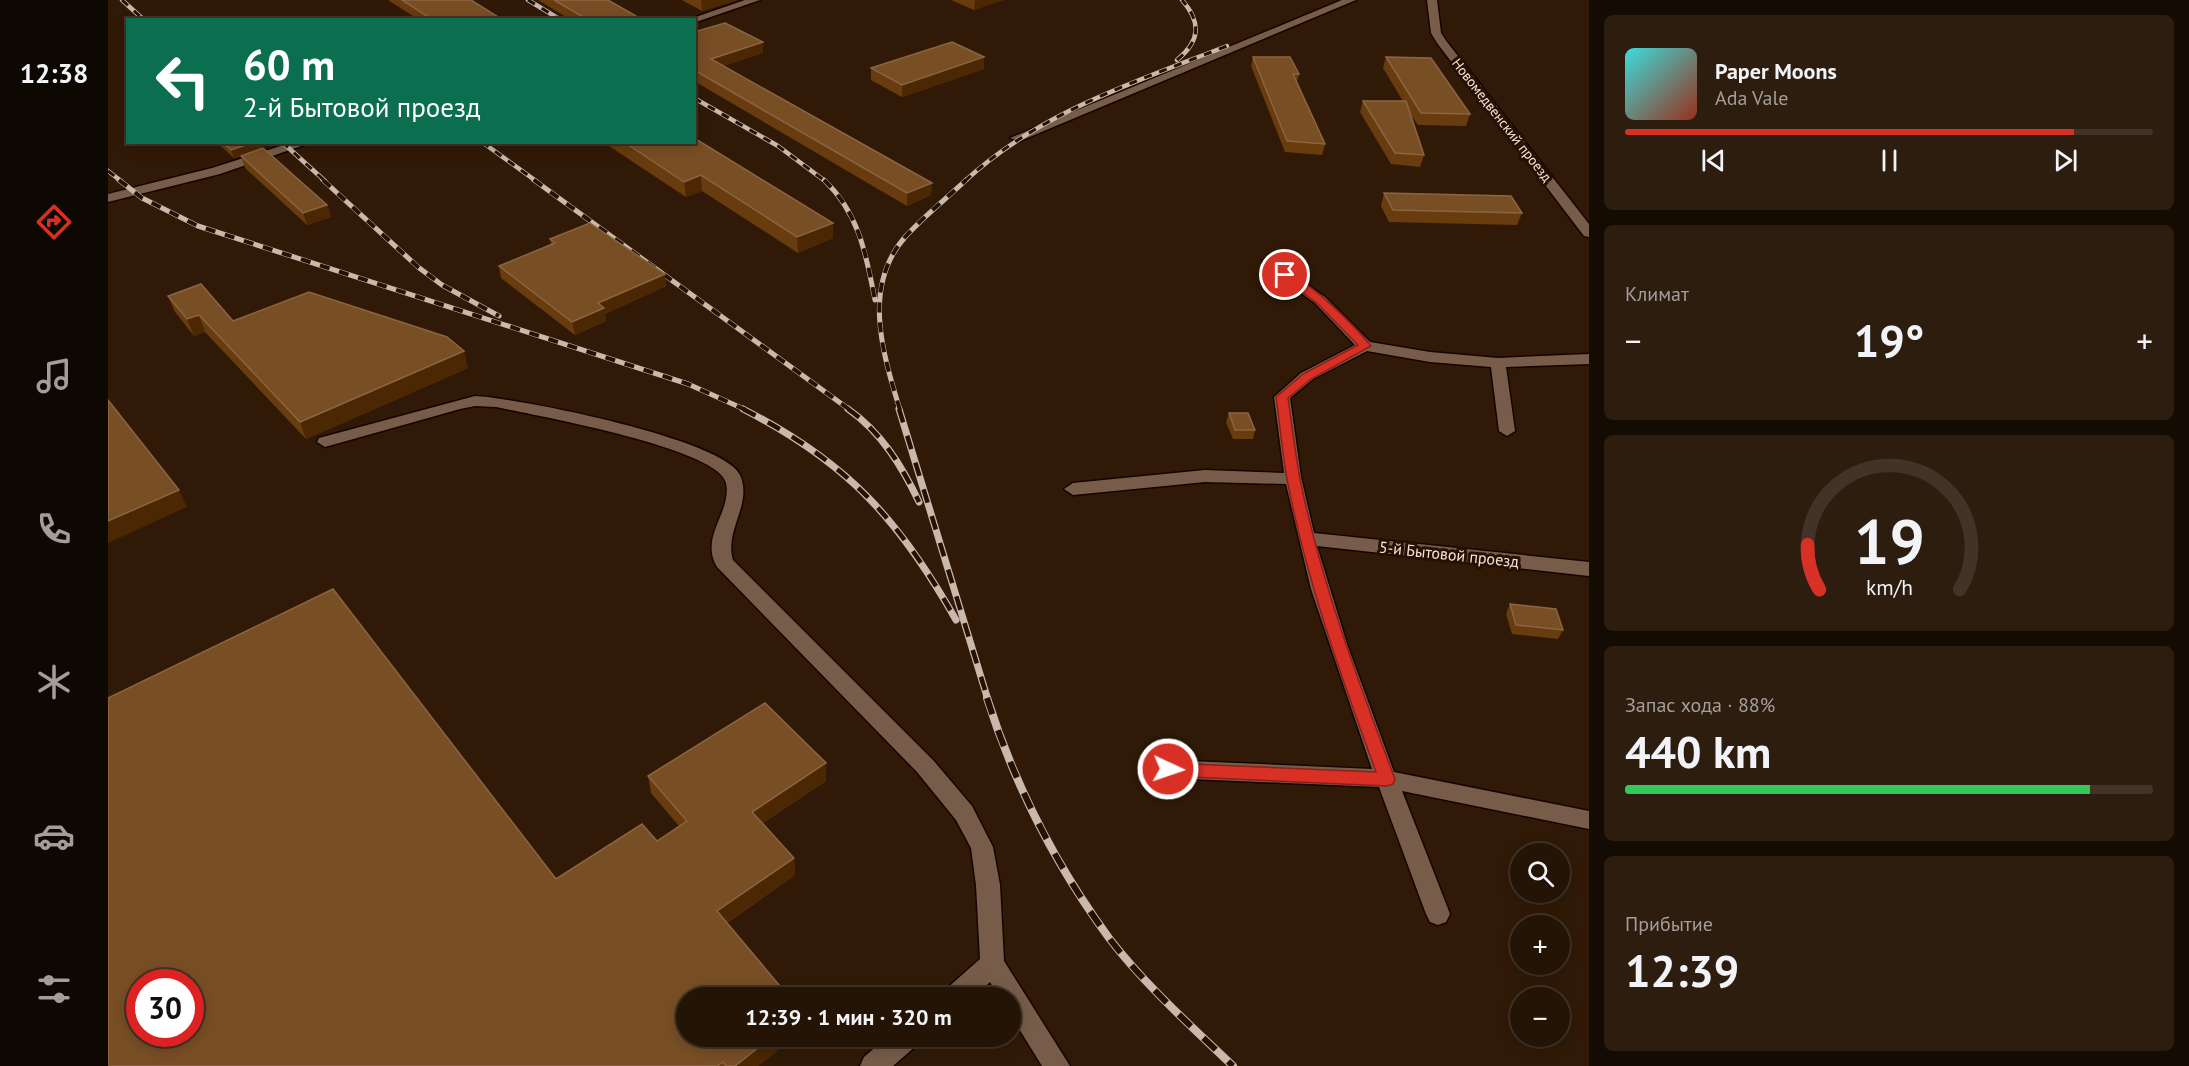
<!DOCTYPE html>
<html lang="ru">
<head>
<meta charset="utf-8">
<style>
	body { margin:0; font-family:"PT Sans",sans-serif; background:#2c1d0f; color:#f1f3f6; height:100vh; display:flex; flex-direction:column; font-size:22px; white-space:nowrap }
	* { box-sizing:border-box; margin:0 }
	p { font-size:20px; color:#a39e9a }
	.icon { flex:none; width:33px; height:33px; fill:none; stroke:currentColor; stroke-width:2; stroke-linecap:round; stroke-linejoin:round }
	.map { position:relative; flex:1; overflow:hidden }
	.side { display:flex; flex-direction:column; gap:15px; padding:15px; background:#140b03; width:600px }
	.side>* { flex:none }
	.banner { position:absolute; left:18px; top:18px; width:570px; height:126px; border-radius:0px; box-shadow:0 3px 15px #0003,0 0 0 2px #413327; background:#0b6e4f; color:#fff; overflow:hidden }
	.tools { position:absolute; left:1402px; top:843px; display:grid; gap:12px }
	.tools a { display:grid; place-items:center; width:60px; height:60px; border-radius:50%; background:#241405; box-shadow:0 3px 15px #0003,0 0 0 2px #413327; font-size:30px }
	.speed { position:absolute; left:18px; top:969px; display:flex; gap:12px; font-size:30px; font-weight:700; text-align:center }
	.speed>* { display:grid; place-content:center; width:78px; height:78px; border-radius:50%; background:#241405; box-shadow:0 3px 15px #0003,0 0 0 2px #413327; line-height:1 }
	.speed .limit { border:9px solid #d22; background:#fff; color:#111 }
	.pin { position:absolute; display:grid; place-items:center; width:51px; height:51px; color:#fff; margin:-26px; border:3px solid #fff; border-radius:50%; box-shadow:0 2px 6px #0007 }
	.me { position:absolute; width:66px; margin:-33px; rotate:93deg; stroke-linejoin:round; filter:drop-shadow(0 0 4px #0008) }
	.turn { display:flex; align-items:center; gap:21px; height:126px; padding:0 18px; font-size:27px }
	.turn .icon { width:78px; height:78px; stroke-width:2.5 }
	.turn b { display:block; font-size:42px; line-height:51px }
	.big { font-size:45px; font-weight:700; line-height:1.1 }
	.side .card { flex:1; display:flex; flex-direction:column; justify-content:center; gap:9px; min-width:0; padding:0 21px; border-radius:9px; background:#2c1d0f }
	.side .dial { align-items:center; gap:0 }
	.dial svg { height:156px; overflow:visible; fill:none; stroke:#413327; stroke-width:7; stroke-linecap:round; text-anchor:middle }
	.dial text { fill:#f1f3f6; stroke:none }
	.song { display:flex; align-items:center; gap:18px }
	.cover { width:72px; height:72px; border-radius:9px; background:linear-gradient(135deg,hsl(180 70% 55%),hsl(10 70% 35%)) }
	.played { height:6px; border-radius:3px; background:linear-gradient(90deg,#d93025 85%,#413327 85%) }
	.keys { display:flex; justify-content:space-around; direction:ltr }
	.heat { display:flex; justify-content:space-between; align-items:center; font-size:33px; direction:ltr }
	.charge { height:9px; border-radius:4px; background:linear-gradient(90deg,#34c759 88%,#413327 0) }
	.trip { position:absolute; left:568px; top:987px; width:345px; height:60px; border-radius:30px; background:#241405; box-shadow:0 3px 15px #0003,0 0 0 2px #413327; font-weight:700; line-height:60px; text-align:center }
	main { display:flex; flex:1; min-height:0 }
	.tabs { display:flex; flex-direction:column; width:108px; justify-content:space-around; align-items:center; background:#0e0802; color:#a39e9a }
	.tabs .icon { width:42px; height:42px }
	.tabs .active { color:#d93025 }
	.tabs b { font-size:27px; color:#f1f3f6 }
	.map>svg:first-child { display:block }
</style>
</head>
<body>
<main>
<nav class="tabs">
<b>12:38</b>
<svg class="icon active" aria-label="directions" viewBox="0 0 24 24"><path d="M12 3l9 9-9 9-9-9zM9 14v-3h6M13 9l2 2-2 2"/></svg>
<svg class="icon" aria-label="music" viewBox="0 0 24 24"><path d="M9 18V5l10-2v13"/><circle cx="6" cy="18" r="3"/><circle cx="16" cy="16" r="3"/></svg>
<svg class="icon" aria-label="phone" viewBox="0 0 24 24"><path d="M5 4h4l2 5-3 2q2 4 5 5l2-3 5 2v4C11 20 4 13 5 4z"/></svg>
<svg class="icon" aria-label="climate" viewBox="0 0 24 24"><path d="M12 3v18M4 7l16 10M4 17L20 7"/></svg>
<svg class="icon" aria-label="car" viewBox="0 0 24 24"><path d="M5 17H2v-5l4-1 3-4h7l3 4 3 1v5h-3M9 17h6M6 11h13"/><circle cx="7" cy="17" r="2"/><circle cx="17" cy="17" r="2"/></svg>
<svg class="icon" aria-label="filters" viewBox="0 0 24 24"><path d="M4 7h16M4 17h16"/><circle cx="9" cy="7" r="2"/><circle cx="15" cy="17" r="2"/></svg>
</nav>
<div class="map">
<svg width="1481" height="1066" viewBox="0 0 1481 1066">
	<rect width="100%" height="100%" fill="#301a07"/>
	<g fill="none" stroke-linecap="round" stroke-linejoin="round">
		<defs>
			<path id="minor" d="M637 0H652L588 22 586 20H579Z
				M1234 0H1248L912 141 902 138Z
				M1319 0H1329L1333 33 1339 42 1481 224V237L1476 236 1329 43 1323 33Z
				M185 142H205L112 174 0 202V194L104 168Z
				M1160 259 1217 297 1262 342 1322 352 1390 358 1481 354V364L1398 367 1407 431 1399 436 1391 431 1383 367 1322 362 1259 351 1205 379 1182 398 1193 477 1206 533 1481 562V576L1209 546 1239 644 1286 772 1481 811V829L1294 791 1342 914 1338 922 1330 925 1322 922 1318 914 1271 787 1060 778 1052 775 1049 769 1052 763 1060 760 1264 769 1203 589 1178 484 1097 482 965 495 956 489 965 483 1097 470 1176 473 1166 397 1193 373 1247 345 1207 303 1155 266V260Z
				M367 396C410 398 616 439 632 475 645 504 616 530 625 560L825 760 864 806 885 847 892 885 896 961 962 1066H934L903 1016V998H891L882 982 865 998H834L837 990 872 959 868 885 863 848 848 820 809 772 609 567C591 536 624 513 618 483 611 448 425 415 388 407L367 406 352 409 217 447 209 442 211 438Z
				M780 1036H813L809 1045 785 1066H752L756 1057Z"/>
		</defs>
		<use href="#minor" stroke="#170400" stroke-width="3"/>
		<use href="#minor" fill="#775d49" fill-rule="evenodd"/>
		<defs>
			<path id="rail-far3" d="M14 0 36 20
				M420 0 453 20
				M1069 60C1092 41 1094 23 1074 0
				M586 98 670 146 717 181
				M174 142 217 181
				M374 142 428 181
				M0 171 13 181
				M857 181C930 113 1027 82 1119 46"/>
			<path id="rail-far2" d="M11 180 34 198 90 226 580 384 638 410
				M215 180 310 267 334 285 391 316
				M426 180 742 410
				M716 180C751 213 758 254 767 300
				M792 410C775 354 753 286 798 236 816 216 839 198 858 180"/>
			<path id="rail-far1" d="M635 409C739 462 791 519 848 620
				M740 409C773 432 794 466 811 502
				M791 409 880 700"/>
			<path id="rail" d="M879 698C906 783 948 866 1001 938 1037 985 1082 1025 1125 1066"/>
		</defs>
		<use href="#rail-far3" stroke="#c9b8ab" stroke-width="4.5"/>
		<use href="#rail-far2" stroke="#c9b8ab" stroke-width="5"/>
		<use href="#rail-far1" stroke="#c9b8ab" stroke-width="7"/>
		<use href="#rail" stroke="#c9b8ab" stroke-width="8"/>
		<use href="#rail-far3" stroke="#261001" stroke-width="3" stroke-dasharray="8" stroke-linecap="butt"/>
		<use href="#rail-far2" stroke="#261001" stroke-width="4" stroke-dasharray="10" stroke-linecap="butt"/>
		<use href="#rail-far1" stroke="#261001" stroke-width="4.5" stroke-dasharray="14" stroke-linecap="butt"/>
		<use href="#rail" stroke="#261001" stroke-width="6" stroke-dasharray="17" stroke-linecap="butt"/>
	</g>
	<path fill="#683c0f" d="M280 0H366L363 1 395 20H311Z
		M430 0H500L535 20H463Z
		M574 0H629L594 11Z
		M843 0H895L866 10Z
		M586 32 655 42V53L615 66 824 183 823 195 799 206 586 81Z
		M1145 57 1191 74 1189 82 1217 144 1214 155 1177 152 1143 66Z
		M1278 57 1362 114 1358 126 1310 125 1301 112 1316 155 1312 167 1283 164 1252 112 1255 101H1295L1275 68Z
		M763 68 876 69 794 97 763 80Z
		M108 142H152L154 149 219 205 223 217 199 225 137 168 133 156 126 158Z
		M501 142H586L725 238 690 253 594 191 578 197 501 146Z
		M1276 193 1414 213 1409 225 1281 222 1273 206Z
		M442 239 558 286 497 314 498 321 467 335 393 278 391 266 443 245Z
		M60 296 125 321 360 368 198 439 97 332 86 336 67 312Z
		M1121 413 1147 430 1145 439H1125L1118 422Z
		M1402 604 1455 630 1450 639 1404 634 1398 614Z
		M718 763V781L655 823 686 858 687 875 619 923 579 1036H687L650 1066H0L448 879 549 841 571 826 543 793 540 776Z"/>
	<path fill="#4c2703" d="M593 0H629L594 11Z
		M867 0H895L866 10Z
		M655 42V53L603 70V59Z
		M876 57V69L794 97V85Z
		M147 142H152L154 149 126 158 123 150Z
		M593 175 594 191 578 197 576 182Z
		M824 183 823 195 799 206V193Z
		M219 205 223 217 199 225 195 213Z
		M725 223V238L690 253 689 237Z
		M557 274 558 286 497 314 498 321 467 335 464 322 490 303Z
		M91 315 97 332 86 336 79 319Z
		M356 351 360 368 198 439 192 422Z
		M71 490 79 507 0 543V521Z
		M718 763V781L646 829 644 812Z
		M686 858 687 875 611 928 609 911Z
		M665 1036H687L650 1066H627Z"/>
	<path fill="#784e25" stroke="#8b6541" stroke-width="1.5" fill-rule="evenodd" d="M294 0H363L395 20H325Z
		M446 0H500L535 20H480Z
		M617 23 655 42 603 59 824 183 799 193 586 70V32Z
		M844 42 876 57 794 85 763 68Z
		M1145 57H1182L1191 74H1185L1217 144 1179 141Z
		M1278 57 1323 58 1362 114 1313 113Z
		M1255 101H1298L1316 155 1287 153Z
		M586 138 725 223 689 237 593 175 576 182 516 142H586Z
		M114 142H147L123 150Z
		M155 148 219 205 195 213 133 156Z
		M1276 193 1403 196 1414 213 1285 210Z
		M482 223 557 274 490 303 496 308 464 322 391 266 447 243 442 239Z
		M93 284 125 321 201 292 339 337 356 351 192 422 91 315 79 319 60 296Z
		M0 400 71 490 0 521Z
		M1121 413H1140L1147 430H1127Z
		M225 589 448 879 534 824 549 841 579 821 540 776 657 703 718 763 644 812 686 858 609 911 682 998H579V1036H665L627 1066H618L615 1062 609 1066H0V698ZM32 982H82V1034H32Z
		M1402 604 1448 609 1455 630 1408 625Z"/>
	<path fill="#d93025" stroke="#8d1f18" stroke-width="1.5" d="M1173 273C1193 270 1250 330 1263 346L1203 379 1180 398C1184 425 1187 453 1192 479 1213 582 1250 681 1287 779L1285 784 1279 786 1060 776 1054 774 1052 769 1054 765 1060 763 1268 772C1233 676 1198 579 1179 479 1174 452 1172 424 1168 397L1195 374 1250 345 1208 302 1173 278Z"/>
	<g text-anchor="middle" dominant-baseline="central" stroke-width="6" stroke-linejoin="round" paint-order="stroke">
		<g font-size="14" fill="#f4e4d9" stroke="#261001">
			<text transform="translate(1394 120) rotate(52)">Новомедвенский проезд</text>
		</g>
		<g font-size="16" fill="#f4e4d9" stroke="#261001">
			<text transform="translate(1341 554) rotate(6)">5-й Бытовой проезд</text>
		</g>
	</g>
</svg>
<div class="tools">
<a><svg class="icon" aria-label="search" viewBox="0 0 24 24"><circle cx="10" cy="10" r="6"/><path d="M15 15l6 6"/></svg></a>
<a>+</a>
<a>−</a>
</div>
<div class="speed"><div class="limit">30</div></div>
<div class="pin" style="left:1177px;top:275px;background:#d93025"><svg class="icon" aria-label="arrive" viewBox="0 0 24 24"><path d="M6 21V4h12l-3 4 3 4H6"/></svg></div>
<svg class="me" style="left:1060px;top:769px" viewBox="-20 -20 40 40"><circle r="17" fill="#d93025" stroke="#fff" stroke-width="3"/><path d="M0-11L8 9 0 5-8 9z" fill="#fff"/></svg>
<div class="trip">12:39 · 1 мин · 320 m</div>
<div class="banner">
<div class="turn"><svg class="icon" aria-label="left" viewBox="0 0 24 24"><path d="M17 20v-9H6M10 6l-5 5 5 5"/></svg><div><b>60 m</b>2-й Бытовой проезд</div></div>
</div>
</div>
<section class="side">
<div class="card">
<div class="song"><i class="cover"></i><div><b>Paper Moons</b><p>Ada Vale</p></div></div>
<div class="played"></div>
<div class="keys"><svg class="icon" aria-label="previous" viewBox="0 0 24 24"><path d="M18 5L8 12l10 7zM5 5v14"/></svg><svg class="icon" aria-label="pause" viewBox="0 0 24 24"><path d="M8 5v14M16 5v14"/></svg><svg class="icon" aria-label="next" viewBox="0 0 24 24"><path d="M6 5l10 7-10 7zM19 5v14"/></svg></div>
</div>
<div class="card"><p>Климат</p>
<div class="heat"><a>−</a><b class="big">19°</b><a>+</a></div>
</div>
<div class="card dial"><svg viewBox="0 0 100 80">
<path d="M14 69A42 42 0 1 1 86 69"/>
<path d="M14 69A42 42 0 0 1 8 46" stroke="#d93025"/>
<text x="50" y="56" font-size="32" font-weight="700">19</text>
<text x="50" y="72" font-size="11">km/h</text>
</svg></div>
<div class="card"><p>Запас хода · 88%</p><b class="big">440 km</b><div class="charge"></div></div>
<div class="card"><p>Прибытие</p><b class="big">12:39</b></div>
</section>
</main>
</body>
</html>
